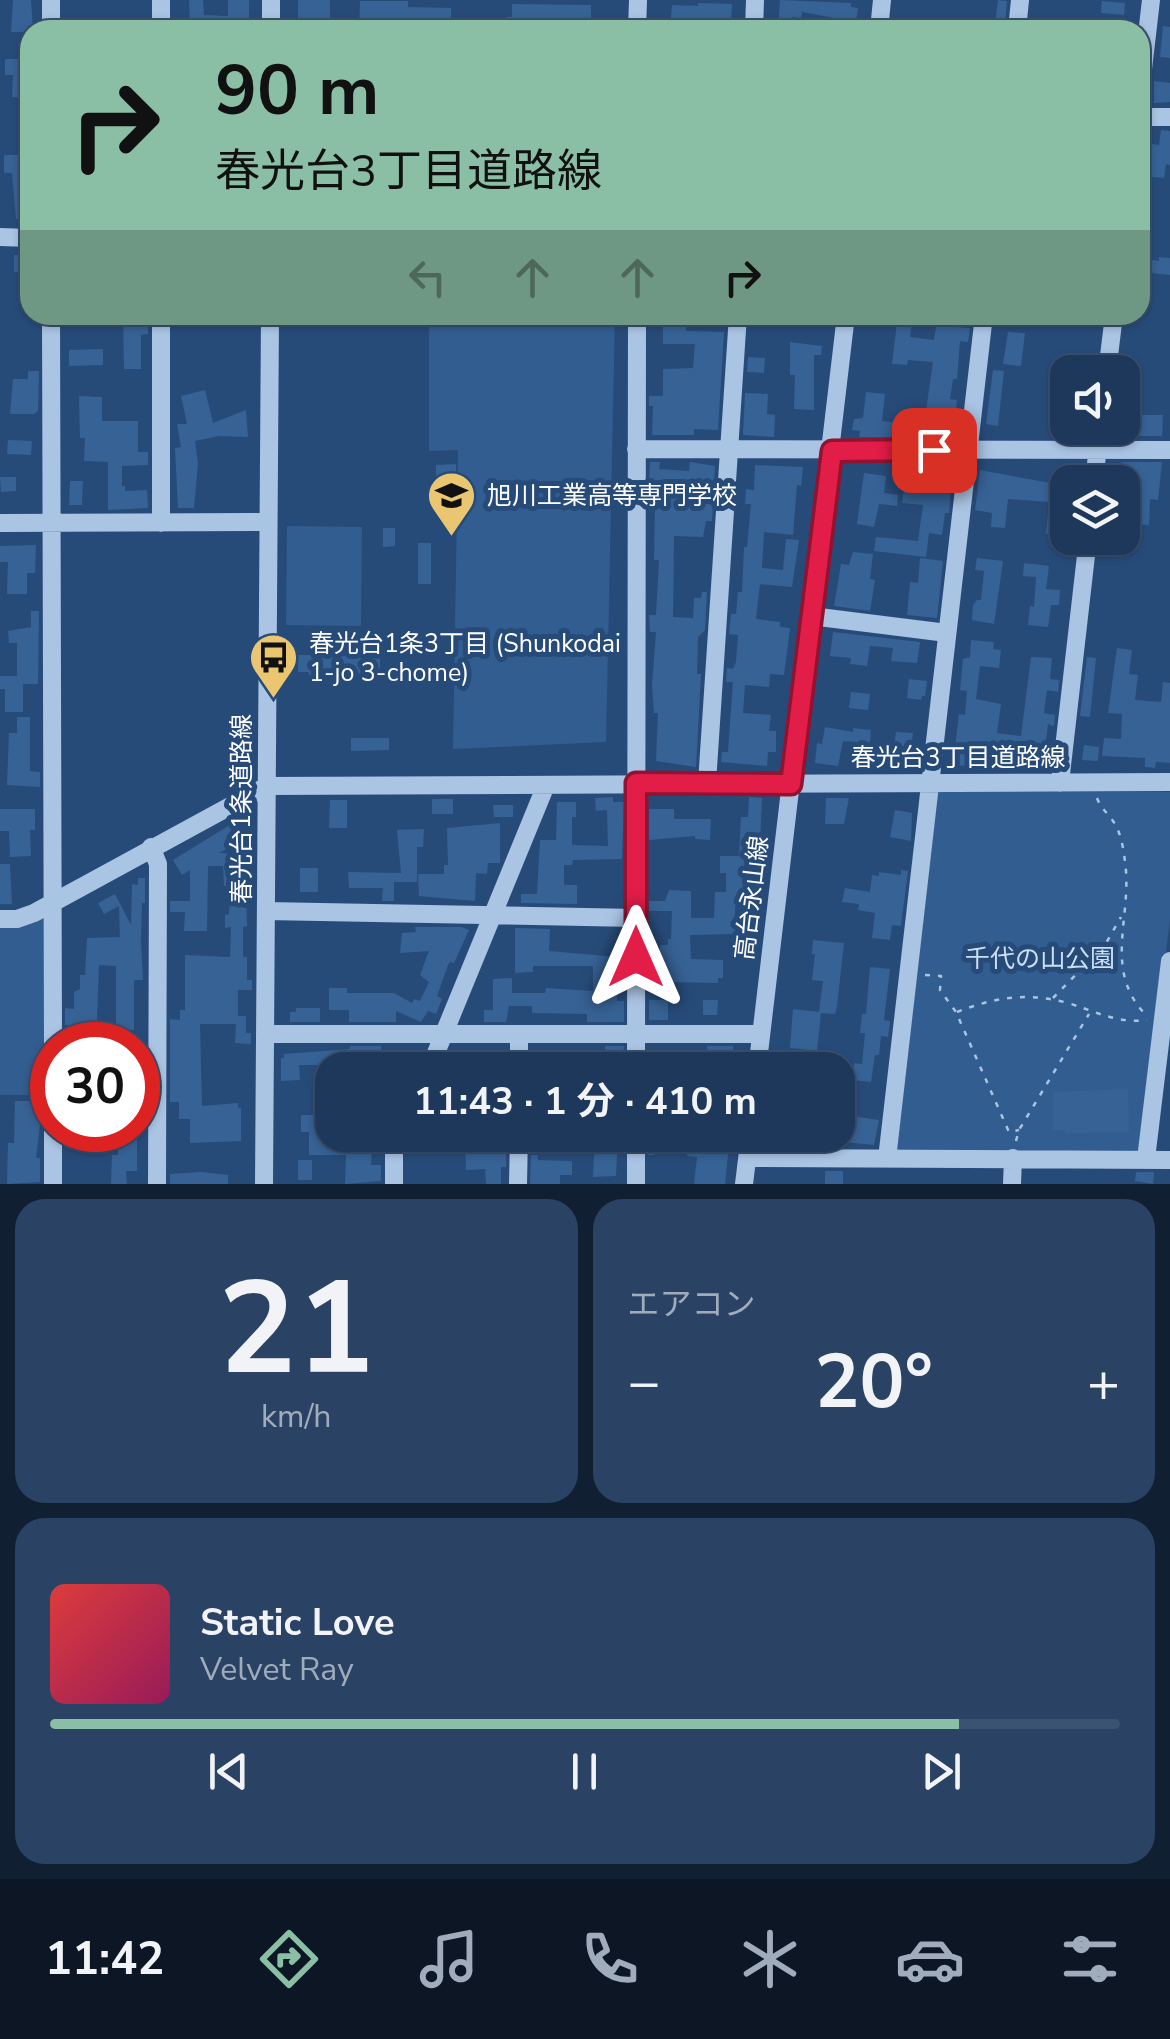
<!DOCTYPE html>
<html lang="ja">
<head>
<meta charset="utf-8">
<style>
	body { margin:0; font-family:"Nunito Sans","Noto Sans JP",sans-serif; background:#2a4364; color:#f1f3f6; height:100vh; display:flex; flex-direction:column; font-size:38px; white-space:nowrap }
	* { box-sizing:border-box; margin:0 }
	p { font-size:32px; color:#a0acbb }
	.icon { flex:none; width:55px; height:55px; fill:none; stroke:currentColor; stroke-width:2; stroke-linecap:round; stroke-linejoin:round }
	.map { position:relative; height:1184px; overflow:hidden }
	.details { display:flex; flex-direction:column; gap:15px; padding:15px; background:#101f32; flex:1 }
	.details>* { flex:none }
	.guide { position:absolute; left:20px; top:20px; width:1130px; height:305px; border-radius:30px; box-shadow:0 2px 8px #0004,0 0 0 2px #3b5271; background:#8abfa5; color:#111; overflow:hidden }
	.controls { position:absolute; left:1050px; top:355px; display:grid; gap:20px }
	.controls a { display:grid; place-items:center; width:90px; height:90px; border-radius:20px; background:#1d385b; box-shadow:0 2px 8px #0004,0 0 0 2px #3b5271; font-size:50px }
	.speed { position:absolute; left:30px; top:1022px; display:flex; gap:20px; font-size:50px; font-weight:700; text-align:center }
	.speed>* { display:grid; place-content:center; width:130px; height:130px; border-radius:50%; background:#1d385b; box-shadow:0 2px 8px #0004,0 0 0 2px #3b5271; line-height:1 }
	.speed .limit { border:15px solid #d22; background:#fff; color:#111 }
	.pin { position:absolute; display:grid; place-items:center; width:85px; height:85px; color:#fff; margin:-42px; border-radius:20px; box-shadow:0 5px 15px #0006 }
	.me { position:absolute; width:110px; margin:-55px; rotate:0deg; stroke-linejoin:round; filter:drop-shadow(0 0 8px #0008) }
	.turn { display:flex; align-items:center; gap:35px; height:210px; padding:0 30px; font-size:45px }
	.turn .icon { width:130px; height:130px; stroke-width:2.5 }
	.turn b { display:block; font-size:70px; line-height:85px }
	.lanes { display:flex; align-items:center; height:95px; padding:0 30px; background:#0003; justify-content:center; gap:50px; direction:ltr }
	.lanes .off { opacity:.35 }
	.big { font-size:75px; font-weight:700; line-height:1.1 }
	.details .tile { flex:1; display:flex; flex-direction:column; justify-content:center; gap:15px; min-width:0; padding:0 35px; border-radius:30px; background:#2a4364 }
	.details .dial { align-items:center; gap:0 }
	.dial b { font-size:130px; line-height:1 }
	.song { display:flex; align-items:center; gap:30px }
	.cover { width:120px; height:120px; border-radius:15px; background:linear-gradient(135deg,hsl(0 70% 55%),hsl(330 70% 35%)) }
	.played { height:10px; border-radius:5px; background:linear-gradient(90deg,#8abfa5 85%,#3b5271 85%) }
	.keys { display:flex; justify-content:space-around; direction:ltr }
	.heat { display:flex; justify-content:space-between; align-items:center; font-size:55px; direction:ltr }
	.details .tiles { flex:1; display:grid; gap:15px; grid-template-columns:1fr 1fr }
	.tile:last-child { grid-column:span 2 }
	.trip { position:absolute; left:315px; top:1052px; width:540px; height:100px; border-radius:30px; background:#1d385b; box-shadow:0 2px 8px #0004,0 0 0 2px #3b5271; font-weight:700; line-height:100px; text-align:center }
	.menu { display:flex; height:160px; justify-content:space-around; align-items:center; background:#0c1624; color:#a0acbb }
	.menu .icon { width:70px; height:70px }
	.menu .current { color:#8abfa5 }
	.menu b { font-size:45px; color:#f1f3f6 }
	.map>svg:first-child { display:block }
</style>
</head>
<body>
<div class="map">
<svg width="1170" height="1184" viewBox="0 0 1170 1184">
	<rect width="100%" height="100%" fill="#274b79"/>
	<path fill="#325d90" d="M429 315H615L606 742 453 749 458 450 429 451Z
		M287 526 362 527 361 626 286 625Z
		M935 792H1170V919L1142 1155H894Z
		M52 903V1095H0V919Z"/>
	<path fill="#376295" d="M13 0H31L33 30 30 32H11Z
		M189 0H203L204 15 228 16V0H249V29L190 28Z
		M298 0H330V30L298 29Z
		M780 0 851 3V7L858 8 856 22 802 12 801 18 792 17 791 30H778Z
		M998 0 1007 1 1005 25 995 24Z
		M360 1H408V7L451 8V30H359Z
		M1102 1 1125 3 1124 15 1101 13Z
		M698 3 732 4 731 22 690 19 687 30H670L672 5 698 6Z
		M512 4 591 5V30H506V17H512Z
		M1163 26 1170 27V58L1160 57Z
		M5 59H30L29 98 12 97 13 75H5Z
		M1154 81 1170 83V102L1154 103Z
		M19 130 30 131V219H16L12 173H4V155H18Z
		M1161 130 1170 131V165L1166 164 1164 178 1144 176 1146 143 1159 145Z
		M14 255H30V272H14Z
		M1159 257 1170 258V275L1151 273 1152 260 1159 261Z
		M123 315H148V334L141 335V369H124Z
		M663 315H686V331L724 332 718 430 694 429V435H652L653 406H649V396H663V369L693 368 695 344H663Z
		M791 315H811V327H791Z
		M938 315H959L957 327 970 328 968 342 960 341 957 379H953L950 399 957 400 956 412H960L957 437H859L860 431 852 430 854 419 863 418 866 392 885 394 882 421 908 424 909 409 926 411 933 362 908 360 907 365 892 364 897 322 912 324 910 337 934 340Z
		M1008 332 1025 333 1021 366 1003 364Z
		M790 342 822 346 821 355H814V410L794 409 795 375H790Z
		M103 349V365L69 366V350Z
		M748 357 765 358 764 373 747 372Z
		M1061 366H1068V395L1058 394Z
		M993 370 1004 371 998 426 986 424Z
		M28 371H39L38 411 34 414H10L13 379H28Z
		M205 390 213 423 246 410 248 437 219 436 195 441 198 464 194 508H178L175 448 181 447 177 424H187L181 396Z
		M745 393 768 394 767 414 775 415 774 437 743 435Z
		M79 396 102 397V421H138V452H148V465L122 466V486H125V491L147 490 148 508 108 510V462L84 461 85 438H80Z
		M1122 398 1136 399 1135 415H1163L1162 436H1112V428H1122Z
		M8 440 32 441 31 455 7 454Z
		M650 462H660L659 469 689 471 690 462 715 466 712 521H706L703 537 674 536 673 617 693 618 694 598H701L702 592H707L705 630 698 637 697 674H701L696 767 656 761 658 713H654L652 685 656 632H650L649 615H656L659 560H654L655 507H661L662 484 649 483Z
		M1121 462H1162L1158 500 1150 499 1149 525 1129 524 1131 495 1122 494V482H1119Z
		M456 464V480L436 481V465Z
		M755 465 803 467 801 486 797 485 793 535 764 532 762 568 783 570 786 539 799 540 792 587 760 584 756 619 780 622V627L790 628 784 675 770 674 769 687 745 685 743 713 771 715 769 731H776V752H768L767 766 721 762 722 752H728L731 709 733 682H726L727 668 733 669 736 662 738 635 729 634 731 614H736L738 592H742L744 547H747L751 504H745L746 489 754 490Z
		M1059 468 1078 470 1076 482H1068L1063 535 1046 534 1049 502 1008 499 1005 528 991 527 992 513 975 510 980 470 1056 484Z
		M864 473 886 476 884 493 898 495 897 506 879 504 874 527 857 524Z
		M931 476 952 478 949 513H945L942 535 929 533 926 557 874 551 876 537 918 541 923 505 902 503 905 480 930 483Z
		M0 477H16V491L1 492Z
		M70 481H83L82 505H69Z
		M439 501 455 502 454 521H438Z
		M383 528H395V546L383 547Z
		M418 543H431V584H418Z
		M36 545 35 573H27V594H7L8 562H0V546Z
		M853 552 873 554 870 579 875 580 870 611 834 606 841 564 849 565Z
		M920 558 943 561 937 618 907 615 910 582 918 583Z
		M977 558 1003 561 994 624 972 620 973 605 977 600H981L984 571 975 570Z
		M1024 563 1049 566 1046 589 1060 590 1059 605H1051L1048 627 1028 625 1030 606 1034 607 1036 577 1023 576Z
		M31 611H39L38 684H23V712H5V689H0V676H17V643H9L8 631 31 627Z
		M833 632 920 642 917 663 891 661 893 648 870 646 867 666 850 664 851 658 830 656Z
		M971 640 994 642 993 649 1001 650 999 668 980 666 976 699 1001 704 997 733 1021 736 1031 657 1052 658 1050 679 1059 680 1058 692 1047 690 1045 704 1044 713 1055 715 1054 726 1048 724 1045 748 1051 749 1050 760 1040 759V767L1013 764 1012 768 995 765 994 768 953 765 959 714 965 715 967 691 960 690 963 659 970 657Z
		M1117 648 1132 650 1129 674 1138 675 1135 700 1161 702 1163 682 1170 683V763L1156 762 1155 768 1145 767V758L1102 756 1104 738 1121 739 1122 714 1108 713Z
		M298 655 380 656V673L354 675V672H326V676H309V672H298Z
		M1087 657 1096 658 1090 717 1080 716Z
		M909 679 927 681 925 696H922L921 700 907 698Z
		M851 692 870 694 868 710 849 708Z
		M17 717H30V771L40 772V787L7 785 9 733H17Z
		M825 727 853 732V728L871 730 870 743 843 741 838 766 815 763 817 743 822 744Z
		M896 732 913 733 911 747 894 746Z
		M351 738H389V750L351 751Z
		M1084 745 1099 747 1098 761 1082 760Z
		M613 797V802H624L622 859 573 860 572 865H564V885H577V904L521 903V894H537L540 840H556L557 802H576V817H572V845L608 846 607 810 596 811 595 798Z
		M749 797 762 798 759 865H754V889L750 892V898H742V906H735V934L690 935 691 959 723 960V978H718V983L668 982V973H649V954H660V945H668V939H671L672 911H649V901H665L669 890 691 891V918H714L715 892H726V873H720V856H739L741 817H748Z
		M826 798H849L844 824H825Z
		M432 799H453V814H432Z
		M330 800H347V828H329Z
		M493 805H513V817H494Z
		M0 809H35V830H30L31 856 10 857 9 831H0Z
		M649 809H674V819H711L710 840 695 839V836L649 840Z
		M895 810 912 813 911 841 890 837Z
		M238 820 247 837 219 853 245 854 247 926 243 927V957H247V980H252V990H238V1016H246V1033H251V1044L235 1043 236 1024H200L202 1106 238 1103V1108H241V1141L190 1143V1119H179V1102H170V1019L180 1020V1010H185V955L230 957 231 927 225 928V915L229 914 230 886H224L223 866H208L207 931H184L185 912H170V901H190V870L182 875 173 860Z
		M500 823V863H488L487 874 476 873 475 901 419 896 418 874H444V865H448L447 828Z
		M424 829 423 847H417V882H394V901H382L383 888H349L348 872 401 873 397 830Z
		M0 864H10L12 904H0Z
		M300 868H318V892H300Z
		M901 870 908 871 901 926 892 925 890 940 872 938 875 913 858 910 859 904 842 902 845 888 870 892 872 875 879 876V872L901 875Z
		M138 878H145V903H142L141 942 143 980H134V1030H116V966L99 965 96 1045H74L75 1025H65V1008L74 1009V992L80 989V975H85L87 938 120 937 119 906 104 914 98 903 115 894 131 925 132 884 138 885Z
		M415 927H461L469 930 454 963 450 962 448 965 437 996 442 999 436 1014 428 1011 421 1022 396 1011V1022H349V1010H329V988H347V993H394L412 1003 414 999 420 1001 429 982 420 975 429 951 400 953 402 933 416 932Z
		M515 928 550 929 549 951 618 957 617 1001H624V1022H587V1014L532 1013V1006H509L506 1022H484V1010H493V979L512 978V993H545L546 988 593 991V966H533V972L515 973Z
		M813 940 844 943 837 1006 835 1014 821 1013 817 1051 790 1048 793 1009 819 1012 823 981 812 980 815 954H812Z
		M870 967 890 969 884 1020 890 1021 888 1037 881 1036 879 1055H875L871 1082 852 1080 854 1063 862 1064 865 1033H860L862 1014H866Z
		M649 1000H668V1020H649Z
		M703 1000H718L717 1015H703Z
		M296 1008H320V1022H290V1012H296Z
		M350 1046H381V1052L409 1050 410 1064 373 1066V1070H328L329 1065H299L300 1080 281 1081V1058H284V1054L350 1049Z
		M605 1046H624L622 1070H605Z
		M707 1046H733V1070H708Z
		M460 1050 506 1051V1067L504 1070H460Z
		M650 1050H667V1069H648Z
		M568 1051H584V1070H568Z
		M141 1056H145V1118H141L139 1090Z
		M1128 1089 1129 1132 1065 1133V1130H1053V1092Z
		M15 1101H37V1109H42L36 1158H40V1182L7 1184 8 1143H14Z
		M838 1114 879 1120 874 1145 845 1142 846 1132 838 1131Z
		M301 1115H327L328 1135 362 1139 365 1147H372L371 1165H381V1181L345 1184 346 1155H309V1132H301Z
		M83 1130H98V1147H79Z
		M118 1135 137 1136V1171H126L127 1184H111L112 1155H118Z
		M595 1135H618L616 1176 593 1177Z
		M648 1135H682L681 1149 654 1148V1155H648Z
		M703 1135H730L725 1184H694L697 1157 687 1156 688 1142H703Z
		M500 1141 506 1144V1167H501V1184H486L485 1169 466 1170 465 1142Z
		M531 1155H538V1160L572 1161V1175H560V1184H530Z
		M298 1160H312V1180H298Z
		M825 1171H843V1184H825Z
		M201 1172 228 1175V1184H170V1174Z
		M1136 1172H1154L1153 1184 1135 1181Z"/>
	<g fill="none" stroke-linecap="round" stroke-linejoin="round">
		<path stroke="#aac4e3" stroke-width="2.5" stroke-dasharray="5 8" stroke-linecap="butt" d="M1097 798C1101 809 1109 814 1115 824 1121 834 1124 851 1125 862 1133 916 1102 970 1146 1015
			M925 975 941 976 940 990 956 1012 1009 1132 1019 1130
			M1053 998 1105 945 1121 917
			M957 1012C993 998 1025 992 1064 1002 1094 1010 1115 1024 1147 1020
			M1016 1141 1019 1130 1089 1014"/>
		<path stroke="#aac4e3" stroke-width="18" d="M161 0V30
			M51 30V0
			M271 30V0
			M637 30 638 0
			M754 30 755 0
			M879 30 882 0
			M1017 30 1020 0
			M1140 95 1151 0
			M1140 117H1170
			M0 237 30 238
			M51 315 53 1045
			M1107 372 1114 315
			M636 449 1170 450
			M1094 482 1100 428
			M0 523 268 522
			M161 523V315
			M811 616 947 633
			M707 783 738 315
			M1060 783 1088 538
			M151 847 158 864 157 1184
			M266 911 636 918
			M0 919H17L34 913 267 786 1170 782
			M266 1034H761
			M429 1070 546 785
			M519 1070V1034
			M636 1070 637 315
			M757 1070 846 315
			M747 1158 1170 1160
			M887 1159 984 315
			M1146 1159 1170 961
			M53 1184V1130
			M264 1184 270 315
			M394 1184V1149L400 1135
			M518 1184 519 1135
			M636 1184V1135
			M744 1184 750 1135
			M1012 1184 1013 1158"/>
	</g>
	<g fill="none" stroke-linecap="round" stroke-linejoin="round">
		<defs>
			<path id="route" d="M636 957V783L791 784 832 451 934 450"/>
		</defs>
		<use href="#route" stroke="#92132f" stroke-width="25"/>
		<use href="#route" stroke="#e11d48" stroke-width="18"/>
	</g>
	<defs>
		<symbol id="school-pin" viewBox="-11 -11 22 30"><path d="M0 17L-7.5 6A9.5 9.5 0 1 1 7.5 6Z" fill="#ebc670" stroke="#274b79"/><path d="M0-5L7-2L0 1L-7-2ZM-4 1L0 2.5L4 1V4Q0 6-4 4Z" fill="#111"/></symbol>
		<symbol id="bus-pin" viewBox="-11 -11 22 30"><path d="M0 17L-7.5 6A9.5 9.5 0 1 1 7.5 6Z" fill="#ebc670" stroke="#274b79"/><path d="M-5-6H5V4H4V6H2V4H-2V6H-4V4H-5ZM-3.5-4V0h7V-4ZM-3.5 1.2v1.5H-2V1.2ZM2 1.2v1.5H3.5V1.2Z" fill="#111"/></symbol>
	</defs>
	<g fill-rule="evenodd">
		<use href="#school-pin" x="424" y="468" width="55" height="75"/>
		<use href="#bus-pin" x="246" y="630" width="55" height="75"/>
	</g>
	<g text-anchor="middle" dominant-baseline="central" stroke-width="10" stroke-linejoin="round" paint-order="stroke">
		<g font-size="25" fill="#fff" stroke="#274b79" text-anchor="start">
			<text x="487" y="496">旭川工業高等専門学校</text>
			<text x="309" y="644">春光台1条3丁目 (Shunkodai<tspan x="309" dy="29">1-jo 3-chome)</tspan></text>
		</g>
		<g font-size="25" fill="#fff" stroke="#274b79">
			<text x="958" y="758">春光台3丁目道路線</text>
			<text transform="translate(242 809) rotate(-90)">春光台1条道路線</text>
			<text transform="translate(752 898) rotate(-83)">高台永山線</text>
		</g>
		<g font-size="25" fill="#ccdef3" stroke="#274b79">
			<text x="1040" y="959">千代の山公園</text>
		</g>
	</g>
</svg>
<div class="controls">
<a><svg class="icon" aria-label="sound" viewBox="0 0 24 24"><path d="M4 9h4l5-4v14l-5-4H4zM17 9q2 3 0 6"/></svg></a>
<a><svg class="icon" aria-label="layers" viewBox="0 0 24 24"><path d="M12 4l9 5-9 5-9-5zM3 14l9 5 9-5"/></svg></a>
</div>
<div class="speed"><div class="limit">30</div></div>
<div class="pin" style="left:934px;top:450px;background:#d93025"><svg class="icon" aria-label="arrive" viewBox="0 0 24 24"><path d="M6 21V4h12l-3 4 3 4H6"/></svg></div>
<svg class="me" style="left:636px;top:957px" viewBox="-20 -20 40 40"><path d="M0-17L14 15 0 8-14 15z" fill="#e11d48" stroke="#fff" stroke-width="4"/></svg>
<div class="trip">11:43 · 1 分 · 410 m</div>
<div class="guide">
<div class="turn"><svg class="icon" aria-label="right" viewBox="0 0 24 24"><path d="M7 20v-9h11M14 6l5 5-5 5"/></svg><div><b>90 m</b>春光台3丁目道路線</div></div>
<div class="lanes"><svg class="icon off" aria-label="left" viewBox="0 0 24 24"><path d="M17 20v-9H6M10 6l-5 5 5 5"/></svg><svg class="icon off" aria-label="ahead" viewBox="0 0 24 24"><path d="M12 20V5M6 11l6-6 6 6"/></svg><svg class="icon off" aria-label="ahead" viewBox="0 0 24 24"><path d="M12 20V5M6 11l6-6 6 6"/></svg><svg class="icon" aria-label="right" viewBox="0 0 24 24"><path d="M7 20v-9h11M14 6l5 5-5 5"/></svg></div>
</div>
</div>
<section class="details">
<div class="tiles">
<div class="tile dial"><b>21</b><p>km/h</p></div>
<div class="tile"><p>エアコン</p>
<div class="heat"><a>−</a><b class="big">20°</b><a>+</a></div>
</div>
<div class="tile">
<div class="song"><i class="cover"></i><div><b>Static Love</b><p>Velvet Ray</p></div></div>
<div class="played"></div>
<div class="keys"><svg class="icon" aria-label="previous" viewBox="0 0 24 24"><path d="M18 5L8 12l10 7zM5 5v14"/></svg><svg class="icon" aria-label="pause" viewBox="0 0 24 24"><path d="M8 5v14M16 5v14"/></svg><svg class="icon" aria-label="next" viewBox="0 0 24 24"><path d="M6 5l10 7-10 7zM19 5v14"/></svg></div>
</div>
</div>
</section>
<nav class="menu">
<b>11:42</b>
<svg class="icon current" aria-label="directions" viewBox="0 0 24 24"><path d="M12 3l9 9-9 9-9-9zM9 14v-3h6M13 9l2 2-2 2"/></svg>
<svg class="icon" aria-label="music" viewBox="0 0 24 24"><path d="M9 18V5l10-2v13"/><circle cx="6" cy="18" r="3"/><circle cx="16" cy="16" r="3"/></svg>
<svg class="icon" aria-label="phone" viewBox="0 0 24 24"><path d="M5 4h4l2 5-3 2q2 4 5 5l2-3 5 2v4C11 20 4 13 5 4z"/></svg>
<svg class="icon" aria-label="climate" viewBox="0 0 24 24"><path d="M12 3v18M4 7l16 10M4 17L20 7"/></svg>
<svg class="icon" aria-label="car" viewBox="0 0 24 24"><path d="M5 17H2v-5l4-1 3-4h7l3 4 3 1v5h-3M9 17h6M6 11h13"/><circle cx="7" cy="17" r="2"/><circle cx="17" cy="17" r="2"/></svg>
<svg class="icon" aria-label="filters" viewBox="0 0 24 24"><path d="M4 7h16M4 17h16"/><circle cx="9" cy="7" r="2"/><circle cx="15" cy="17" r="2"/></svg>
</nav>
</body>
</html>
